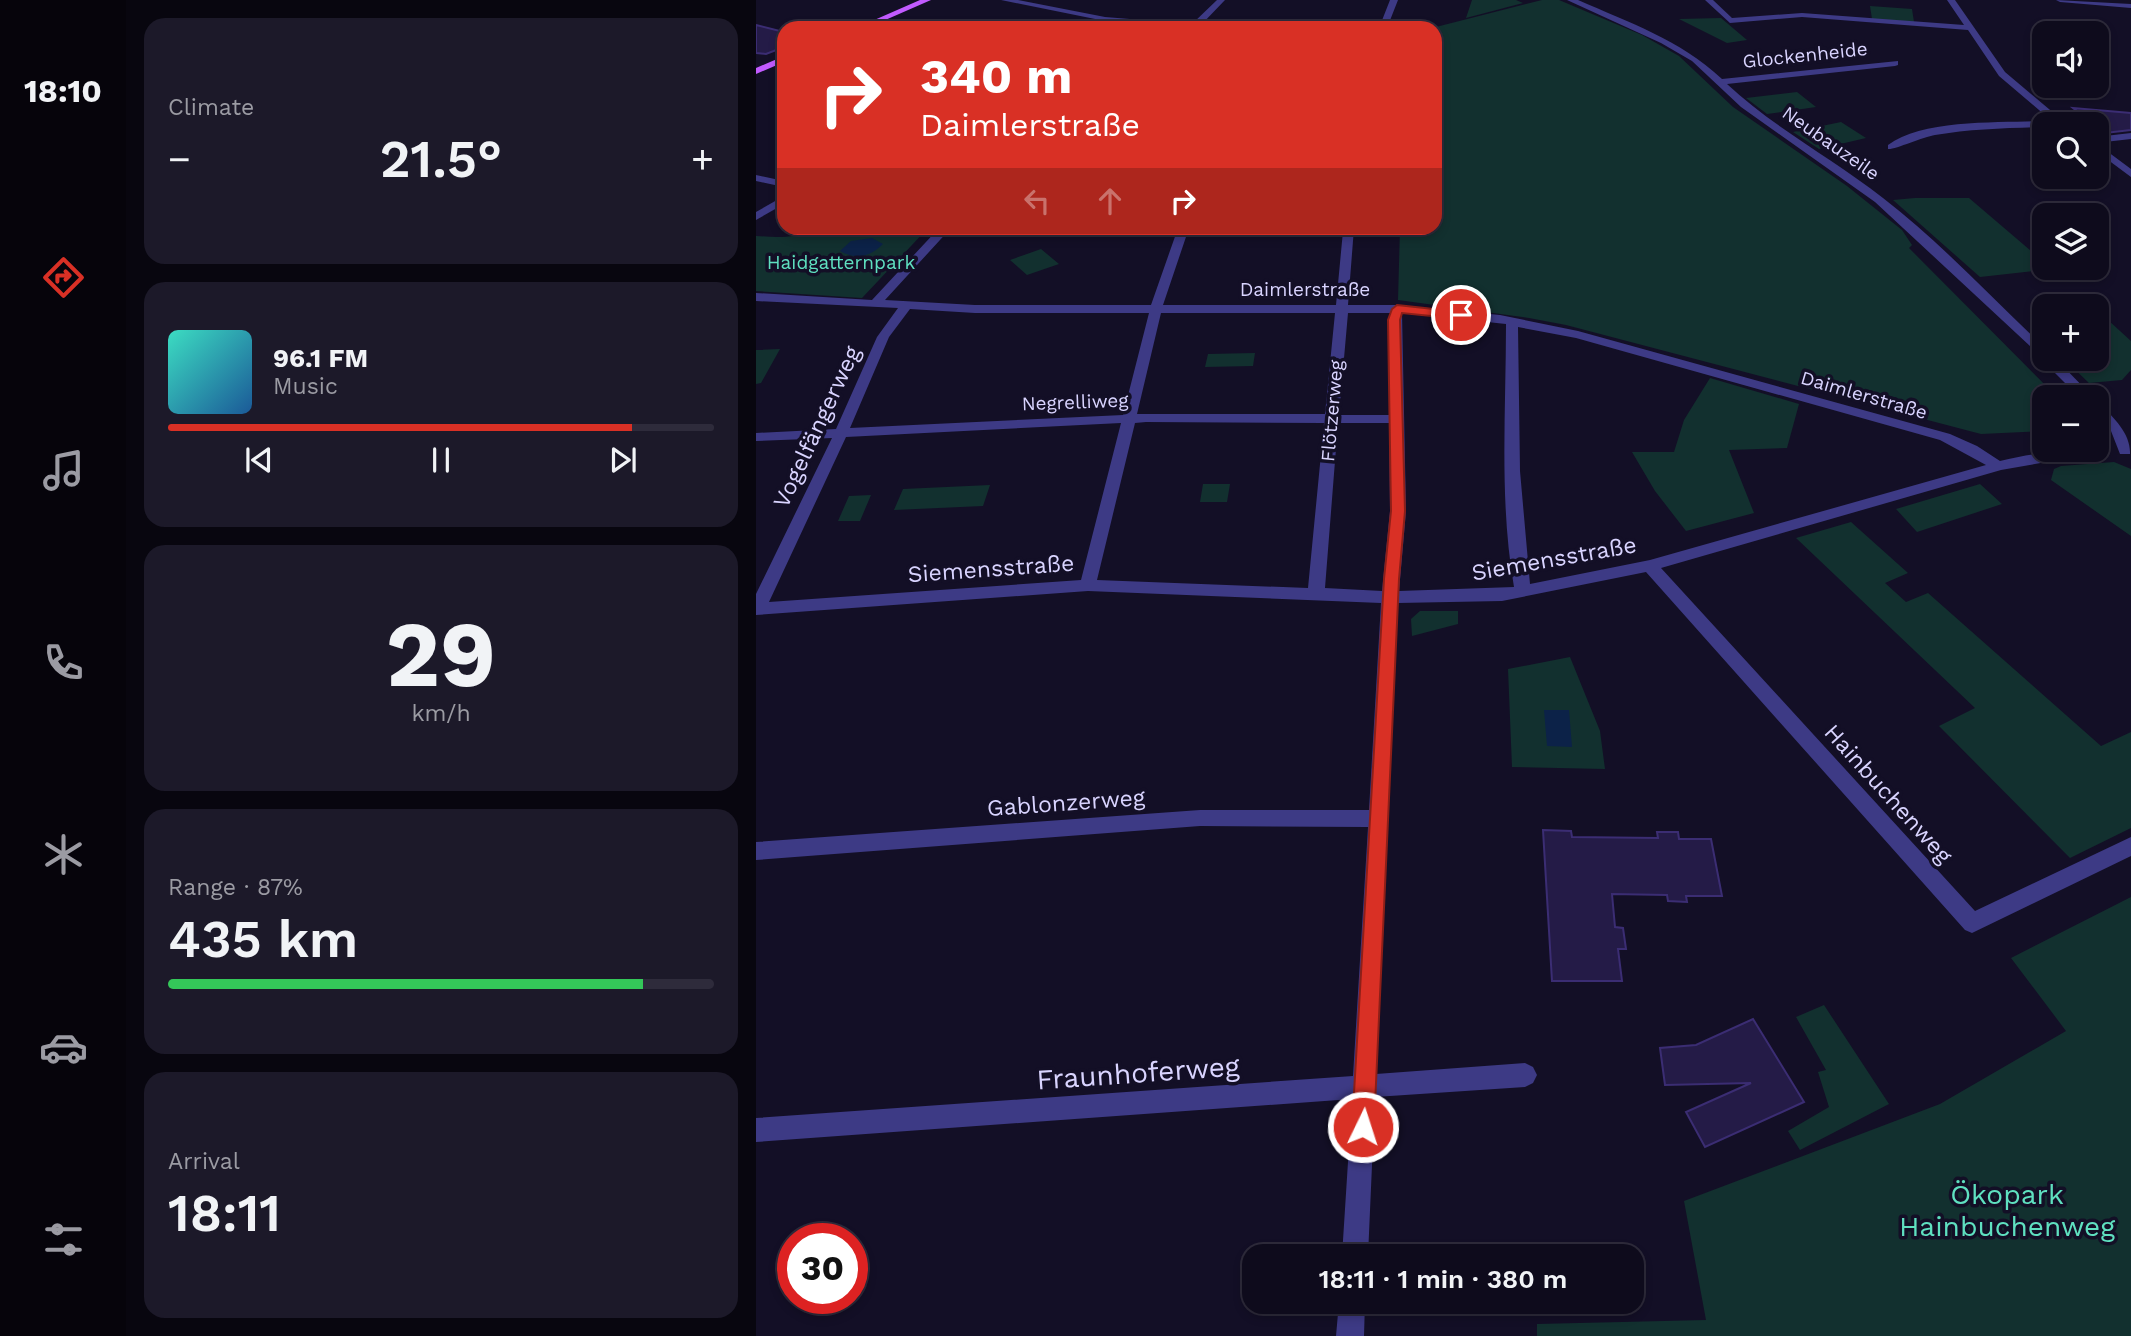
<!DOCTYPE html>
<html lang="en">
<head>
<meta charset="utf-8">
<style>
	body { margin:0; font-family:"Work Sans",sans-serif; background:#1c1929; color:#f1f3f6; height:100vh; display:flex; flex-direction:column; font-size:26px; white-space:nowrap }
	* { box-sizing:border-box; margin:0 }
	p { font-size:23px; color:#9b9ba3 }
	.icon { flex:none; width:38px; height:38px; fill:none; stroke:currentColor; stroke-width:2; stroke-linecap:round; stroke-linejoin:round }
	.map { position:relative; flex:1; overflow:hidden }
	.drawer { display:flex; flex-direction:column; gap:18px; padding:18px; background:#08060f; width:630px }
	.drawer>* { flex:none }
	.banner { position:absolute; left:21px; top:21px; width:665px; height:214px; border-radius:21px; box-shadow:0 4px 10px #0003,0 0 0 2px #2e2b3b; background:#d93025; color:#fff; overflow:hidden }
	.tools { position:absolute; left:1276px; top:21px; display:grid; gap:14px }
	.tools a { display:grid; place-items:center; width:77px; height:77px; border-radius:14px; background:#0e0b1c; box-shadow:0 4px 10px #0003,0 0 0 2px #2e2b3b; font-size:35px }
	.speed { position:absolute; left:21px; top:1223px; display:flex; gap:14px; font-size:35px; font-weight:700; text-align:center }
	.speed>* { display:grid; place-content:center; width:91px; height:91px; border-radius:50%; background:#0e0b1c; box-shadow:0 4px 10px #0003,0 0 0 2px #2e2b3b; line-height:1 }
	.speed .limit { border:10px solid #d22; background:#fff; color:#111 }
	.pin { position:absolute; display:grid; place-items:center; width:60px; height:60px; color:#fff; margin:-30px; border:4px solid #fff; border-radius:50%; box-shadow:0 2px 7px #0007 }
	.me { position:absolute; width:77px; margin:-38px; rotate:4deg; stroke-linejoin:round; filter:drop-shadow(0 0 5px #0008) }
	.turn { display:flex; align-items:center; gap:24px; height:147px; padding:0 28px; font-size:32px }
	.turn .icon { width:91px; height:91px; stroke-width:2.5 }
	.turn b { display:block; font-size:49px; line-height:60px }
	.lanes { display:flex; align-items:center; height:66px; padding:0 28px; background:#0003; justify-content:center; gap:35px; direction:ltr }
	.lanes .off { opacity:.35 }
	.big { font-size:52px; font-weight:600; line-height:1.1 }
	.drawer .tile { flex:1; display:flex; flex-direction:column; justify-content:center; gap:10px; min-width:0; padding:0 24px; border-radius:21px; background:#1c1929 }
	.drawer .dial { align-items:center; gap:0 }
	.dial b { font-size:91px; line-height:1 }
	.song { display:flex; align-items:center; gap:21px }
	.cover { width:84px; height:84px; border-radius:10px; background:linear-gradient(135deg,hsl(170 70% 55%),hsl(210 70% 35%)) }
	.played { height:7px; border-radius:4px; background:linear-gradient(90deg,#d93025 85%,#2e2b3b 85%) }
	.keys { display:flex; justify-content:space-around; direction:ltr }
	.heat { display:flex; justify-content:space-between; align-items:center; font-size:38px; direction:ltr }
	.charge { height:10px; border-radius:5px; background:linear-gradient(90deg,#34c759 87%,#2e2b3b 0) }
	.trip { position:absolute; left:486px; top:1244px; width:402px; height:70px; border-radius:21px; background:#0e0b1c; box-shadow:0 4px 10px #0003,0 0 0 2px #2e2b3b; font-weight:600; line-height:70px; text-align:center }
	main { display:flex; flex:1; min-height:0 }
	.tabs { display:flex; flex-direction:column; width:126px; justify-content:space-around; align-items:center; background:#06040b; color:#9b9ba3 }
	.tabs .icon { width:49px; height:49px }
	.tabs .on { color:#d93025 }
	.tabs b { font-size:32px; color:#f1f3f6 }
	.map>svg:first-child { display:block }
</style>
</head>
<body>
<main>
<nav class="tabs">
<b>18:10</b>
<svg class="icon on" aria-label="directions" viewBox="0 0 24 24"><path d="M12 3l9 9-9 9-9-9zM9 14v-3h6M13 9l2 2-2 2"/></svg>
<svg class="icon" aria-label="music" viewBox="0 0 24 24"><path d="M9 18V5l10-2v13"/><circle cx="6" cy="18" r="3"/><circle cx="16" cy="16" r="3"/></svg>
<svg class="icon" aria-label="phone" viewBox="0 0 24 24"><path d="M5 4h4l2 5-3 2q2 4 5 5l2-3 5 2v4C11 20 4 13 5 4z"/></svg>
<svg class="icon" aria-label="climate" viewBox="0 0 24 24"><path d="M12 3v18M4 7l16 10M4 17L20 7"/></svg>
<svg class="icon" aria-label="car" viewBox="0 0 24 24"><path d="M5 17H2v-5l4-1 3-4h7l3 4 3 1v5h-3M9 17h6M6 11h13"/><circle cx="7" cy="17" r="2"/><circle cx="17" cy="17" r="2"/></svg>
<svg class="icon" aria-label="filters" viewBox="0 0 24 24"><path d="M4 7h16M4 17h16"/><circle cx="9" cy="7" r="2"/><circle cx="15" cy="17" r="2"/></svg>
</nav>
<section class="drawer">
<div class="tile"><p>Climate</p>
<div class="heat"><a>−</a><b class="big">21.5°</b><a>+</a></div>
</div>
<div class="tile">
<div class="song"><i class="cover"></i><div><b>96.1 FM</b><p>Music</p></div></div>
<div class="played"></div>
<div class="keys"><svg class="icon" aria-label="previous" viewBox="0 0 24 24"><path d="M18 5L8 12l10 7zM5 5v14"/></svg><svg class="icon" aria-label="pause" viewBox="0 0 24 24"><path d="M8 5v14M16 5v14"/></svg><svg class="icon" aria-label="next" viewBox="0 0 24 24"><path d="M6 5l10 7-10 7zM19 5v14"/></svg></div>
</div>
<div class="tile dial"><b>29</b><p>km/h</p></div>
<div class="tile"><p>Range · 87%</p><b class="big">435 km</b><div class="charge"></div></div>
<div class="tile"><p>Arrival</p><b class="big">18:11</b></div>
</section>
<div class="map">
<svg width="1375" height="1336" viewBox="0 0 1375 1336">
	<rect width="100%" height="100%" fill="#130f26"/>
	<path fill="#12302f" d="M716 0H760L767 3 710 18Z
		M786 0H803L886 35 923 56 977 107 1091 186 1146 230 1156 245 1153 248 1301 397H1288V431L1225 434 810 325 773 318 642 300 644 228H679V28H676Z
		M1114 6 1156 9 1158 22 1116 19Z
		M965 18 991 40 971 43 923 19Z
		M1041 92 1060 107 1011 114 990 98Z
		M1085 122 1110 138 1063 149 1037 132Z
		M1159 198H1213L1288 262V268L1296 269 1224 277 1137 200Z
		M53 228H172L106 298 0 291V236C19 237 38 240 53 228Z
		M285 249 303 264 271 275 254 260Z
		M1341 310 1375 341V370L1366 380 1333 383 1308 359H1340Z
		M24 349 5 383 0 384V350Z
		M499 353 497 366 449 367 452 354Z
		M954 378 1043 404 1031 448 973 450 998 513 930 531 899 491 876 452H918L928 420Z
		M1358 462 1375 469V536L1295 480 1298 469 1305 466Z
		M447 484H474L471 502H444Z
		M1224 484 1246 504 1161 532 1140 509Z
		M234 485 227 506 138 510 147 489Z
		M115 495 104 521H82L93 496Z
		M1095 522 1152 573 1129 583 1150 602 1172 593 1345 746 1375 732V828L1314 858 1183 726 1219 708 1040 538Z
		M664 611H702V624L656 636 655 619Z
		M814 657 844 731 849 769 756 767 752 669Z
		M1375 897V1336H781V1324L950 1320 928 1201 1184 1104 1310 1031 1255 958Z
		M1068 1005 1133 1104 1044 1150 1032 1131 1073 1107 1062 1072 1070 1070 1040 1017Z"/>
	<path fill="#0c2248" d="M116 238 127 244C114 257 100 260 84 251L95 241Z
		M788 710H813L816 747 791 746Z"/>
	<path fill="#241b47" stroke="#3b2d73" stroke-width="2" d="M0 25 28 32V47L10 54 0 53Z
		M1317 108 1375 113V130L1349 133Z
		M787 830 815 831 816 837 902 838 901 832H922L923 839H955L966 896H930L931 902 912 901 911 895 856 894 859 927 867 928 870 949H862L866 981H796Z
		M997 1019 1048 1102 949 1147 930 1112 995 1083 909 1085 904 1048 940 1045Z"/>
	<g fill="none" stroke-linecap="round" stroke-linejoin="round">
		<path fill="#3d3a85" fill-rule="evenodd" d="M245 0H262L349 17 436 24 461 0H469L445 25 457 28 349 21Z
			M634 0H642L631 28H623Z
			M811 0H822C874 23 923 39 966 79L1142 61V65L1139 66 971 84C1018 128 1076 158 1127 198 1184 242 1235 297 1288 347V359H1300L1337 397H1323L1288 362 1287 358 1119 202 985 107 936 61 905 43Z
			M949 0H957L976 18 1046 13 1208 25 1191 0H1199L1249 72 1300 115 1299 120 1285 127C1250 128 1214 129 1179 135 1167 137 1138 150 1132 149V145C1166 119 1242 123 1283 121L1290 116 1243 76 1212 30 1046 17 974 23Z
			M1300 0 1375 4V8L1304 2Z
			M1375 133V139L1340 143V137Z
			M1340 143 1375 169V177L1340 151Z
			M0 175 28 181V187L0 181Z
			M28 196V204L0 220V212Z
			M183 228H195L129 300 219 305H395L422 228H598L592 305H641L744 315 822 331 1194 434 1221 446 1244 461C1277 453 1307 450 1340 450V446L1343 447 1345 450 1343 453 1245 470 905 568 1219 911 1375 837V856L1216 933 1209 930 890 572 746 601 642 603 620 1074 769 1063 777 1067 781 1075 777 1083 769 1087 619 1097 612 1256H586L596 1099 0 1142V1118L597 1076 612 827 444 826 0 860V842L444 810H613L625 603 332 591 0 615V594L76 438 0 441V433L80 429 121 337 142 308 0 301V293L116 300ZM432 231H587L580 305H407ZM154 309 219 313H393L367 415 94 428 133 337ZM405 313H579L569 414H381ZM592 313H634L633 415H583ZM646 313 750 324C750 411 743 501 758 587L643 591 650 511ZM762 327 820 338 1184 440 1230 465 894 560 774 584 764 471ZM390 422 568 423 552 588 341 580 379 423ZM365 423 325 580 13 602 90 437ZM582 423H633L634 511 626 591 569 588Z
			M1340 404 1345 405C1358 418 1375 434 1374 454H1364L1355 431 1340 416Z
			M583 1302H609L608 1336H580Z"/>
		<path fill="#c25bff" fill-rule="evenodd" d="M164 0H175L111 28H100Z
			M28 56V62L0 74V68Z"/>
	</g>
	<path fill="#d93025" stroke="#8d1f18" stroke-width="2" d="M641 305 705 312 710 315 705 319 646 313 644 320 649 511 643 579 618 1127 614 1135 607 1138 599 1135 596 1127 628 579 635 511 632 320 636 309Z"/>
	<g text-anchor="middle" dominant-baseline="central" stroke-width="7" stroke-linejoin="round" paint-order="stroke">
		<g font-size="19" fill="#d9d4ff" stroke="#130f26">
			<text transform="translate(1049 55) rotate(-6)">Glockenheide</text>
			<text transform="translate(1075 143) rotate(35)">Neubauzeile</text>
			<text x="549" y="289">Daimlerstraße</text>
			<text transform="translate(1108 395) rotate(16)">Daimlerstraße</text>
			<text transform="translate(319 402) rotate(-2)">Negrelliweg</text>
			<text transform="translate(576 411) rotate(-85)">Flötzerweg</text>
		</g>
		<g font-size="19" fill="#5fe0c0" stroke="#130f26">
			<text x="85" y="262">Haidgatternpark</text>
		</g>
		<g font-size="23" fill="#d9d4ff" stroke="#130f26">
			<text transform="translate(61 427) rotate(-65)">Vogelfängerweg</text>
			<text transform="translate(798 559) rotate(-10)">Siemensstraße</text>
			<text transform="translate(235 569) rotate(-4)">Siemensstraße</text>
			<text transform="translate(1132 794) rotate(48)">Hainbuchenweg</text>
			<text transform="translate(310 803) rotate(-4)">Gablonzerweg</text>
		</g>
		<g font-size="28" fill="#d9d4ff" stroke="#130f26">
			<text transform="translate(382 1073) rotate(-4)">Fraunhoferweg</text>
		</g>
		<g font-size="28" fill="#5fe0c0" stroke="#130f26">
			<text x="1251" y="1194">Ökopark<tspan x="1251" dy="32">Hainbuchenweg</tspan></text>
		</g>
	</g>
</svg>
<div class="tools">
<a><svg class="icon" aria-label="sound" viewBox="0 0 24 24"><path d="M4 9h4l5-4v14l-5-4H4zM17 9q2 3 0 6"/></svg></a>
<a><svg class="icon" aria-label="search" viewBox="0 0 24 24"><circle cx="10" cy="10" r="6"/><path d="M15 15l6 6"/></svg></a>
<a><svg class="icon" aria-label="layers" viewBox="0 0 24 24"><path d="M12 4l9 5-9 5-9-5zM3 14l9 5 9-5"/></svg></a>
<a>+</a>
<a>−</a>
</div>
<div class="speed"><div class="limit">30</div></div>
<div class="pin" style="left:705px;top:315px;background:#d93025"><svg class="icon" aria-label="arrive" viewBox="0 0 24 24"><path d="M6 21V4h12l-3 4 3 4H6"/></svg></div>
<svg class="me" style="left:607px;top:1127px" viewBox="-20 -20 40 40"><circle r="17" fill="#d93025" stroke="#fff" stroke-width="3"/><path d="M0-11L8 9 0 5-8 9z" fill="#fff"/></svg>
<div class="trip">18:11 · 1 min · 380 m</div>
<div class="banner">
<div class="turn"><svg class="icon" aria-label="right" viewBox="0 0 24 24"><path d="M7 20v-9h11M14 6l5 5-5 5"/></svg><div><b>340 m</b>Daimlerstraße</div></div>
<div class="lanes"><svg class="icon off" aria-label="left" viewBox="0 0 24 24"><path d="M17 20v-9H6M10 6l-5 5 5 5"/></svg><svg class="icon off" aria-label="ahead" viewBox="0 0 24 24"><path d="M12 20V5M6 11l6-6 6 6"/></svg><svg class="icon" aria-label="right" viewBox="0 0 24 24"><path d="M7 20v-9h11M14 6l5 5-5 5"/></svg></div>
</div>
</div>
</main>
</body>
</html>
